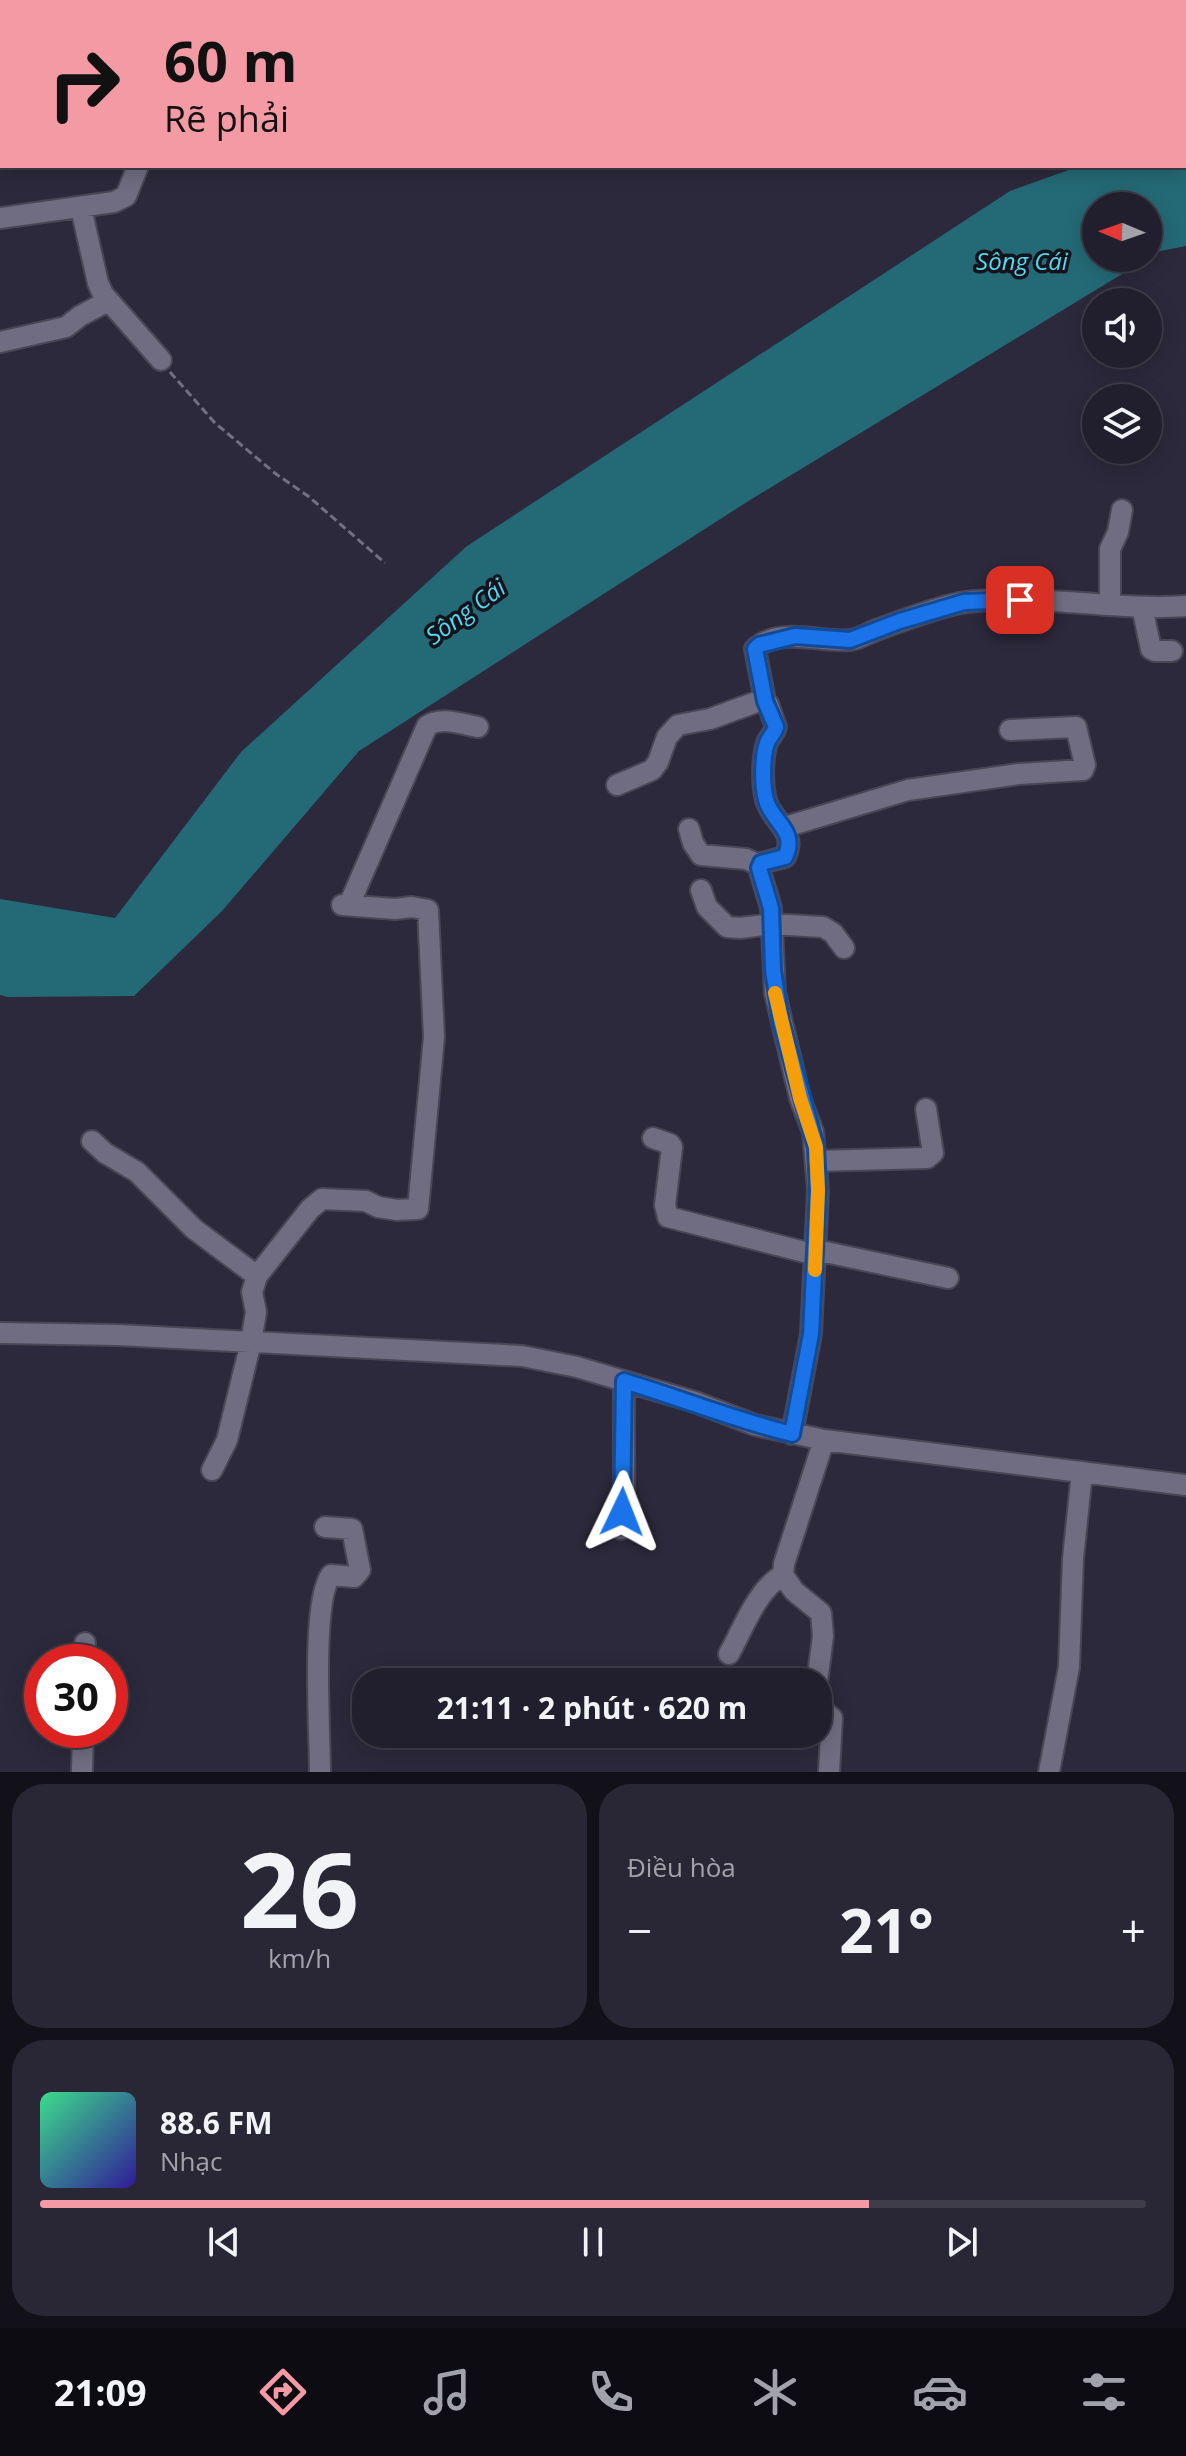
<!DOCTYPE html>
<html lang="vi">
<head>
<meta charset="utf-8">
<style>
	body { margin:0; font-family:"Open Sans",sans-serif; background:#292735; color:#f1f3f6; height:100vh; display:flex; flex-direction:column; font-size:30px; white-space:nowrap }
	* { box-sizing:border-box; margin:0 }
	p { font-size:26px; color:#a2a2aa }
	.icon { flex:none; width:44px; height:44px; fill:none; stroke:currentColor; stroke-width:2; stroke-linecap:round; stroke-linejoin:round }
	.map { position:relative; height:1772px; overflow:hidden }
	.panel { display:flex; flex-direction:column; gap:12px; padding:12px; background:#121119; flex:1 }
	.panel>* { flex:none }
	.hud { position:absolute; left:0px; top:0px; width:1186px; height:168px; box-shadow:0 4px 20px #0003,0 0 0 2px #3e3d49; background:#f49aa4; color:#111; overflow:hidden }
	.needle { width:52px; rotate:272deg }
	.fabs { position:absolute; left:1082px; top:192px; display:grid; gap:16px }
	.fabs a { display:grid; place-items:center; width:80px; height:80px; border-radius:50%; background:#211f2d; box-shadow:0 4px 20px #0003,0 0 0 2px #3e3d49; font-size:40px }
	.speed { position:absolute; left:24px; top:1644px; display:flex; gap:16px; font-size:40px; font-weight:700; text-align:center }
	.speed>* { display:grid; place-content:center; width:104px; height:104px; border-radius:50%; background:#211f2d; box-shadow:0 4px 20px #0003,0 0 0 2px #3e3d49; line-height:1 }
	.speed .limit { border:12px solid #d22; background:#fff; color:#111 }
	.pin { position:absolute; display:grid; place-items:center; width:68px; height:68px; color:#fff; margin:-34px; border-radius:16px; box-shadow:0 4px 12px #0006 }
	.me { position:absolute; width:88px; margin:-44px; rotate:2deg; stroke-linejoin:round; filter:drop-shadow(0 0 6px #0008) }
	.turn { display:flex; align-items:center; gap:28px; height:168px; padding:0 32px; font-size:36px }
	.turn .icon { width:104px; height:104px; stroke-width:2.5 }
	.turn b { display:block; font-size:56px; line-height:68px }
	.big { font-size:60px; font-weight:700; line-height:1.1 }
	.panel .widget { flex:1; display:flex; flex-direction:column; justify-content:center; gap:12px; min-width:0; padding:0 28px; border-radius:32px; background:#292735 }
	.panel .dial { align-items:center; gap:0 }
	.dial b { font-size:104px; line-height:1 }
	.song { display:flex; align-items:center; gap:24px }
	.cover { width:96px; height:96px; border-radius:12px; background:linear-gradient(135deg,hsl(150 70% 55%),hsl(250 70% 35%)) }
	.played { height:8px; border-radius:4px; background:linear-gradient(90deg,#f49aa4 75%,#3e3d49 75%) }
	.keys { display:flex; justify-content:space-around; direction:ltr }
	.heat { display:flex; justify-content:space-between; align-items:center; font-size:44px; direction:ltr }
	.panel .tiles { flex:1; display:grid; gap:12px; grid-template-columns:1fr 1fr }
	.widget:last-child { grid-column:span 2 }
	.trip { position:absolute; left:352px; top:1668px; width:480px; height:80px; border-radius:32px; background:#211f2d; box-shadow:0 4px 20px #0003,0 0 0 2px #3e3d49; font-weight:700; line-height:80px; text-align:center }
	.menu { display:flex; height:128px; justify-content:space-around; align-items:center; background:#0d0c12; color:#a2a2aa }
	.menu .icon { width:56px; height:56px }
	.menu .selected { color:#f49aa4 }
	.menu b { font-size:36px; color:#f1f3f6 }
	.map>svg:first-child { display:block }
</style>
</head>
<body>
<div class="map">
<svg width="1186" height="1772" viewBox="0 0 1186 1772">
	<rect width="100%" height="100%" fill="#2c293c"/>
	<path fill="#246a76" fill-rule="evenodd" d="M1186 129V246L1160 251 750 500 359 751 222 911 134 996 8 997 0 995V899L115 918 241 752 467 546 1010 191 1080 166H1184ZM1096 206H1148V258H1096Z"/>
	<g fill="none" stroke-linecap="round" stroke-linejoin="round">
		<defs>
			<path id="minor" d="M260 2 280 0
				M81 208 98 283 103 294 161 360
				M0 218 114 202 126 196 138 166
				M0 342 66 327 80 316 108 301
				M1110 605V549L1118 532 1122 510
				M1142 607 1151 649 1155 651H1172
				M765 701 755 649C779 626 822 643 850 640 860 639 870 632 879 629 901 621 943 605 966 602 1039 593 1113 611 1186 606
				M617 785 652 770 658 762 667 737 678 725 710 719 759 701H765L768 704 776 727C774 734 770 736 767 743 762 758 762 785 766 800 772 822 798 831 785 857L761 863 759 868 771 908 775 993 800 1098 813 1132 818 1190 811 1334 792 1434
				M785 827 908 790 1019 774 1083 770 1085 765 1076 727 1010 730
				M689 829 693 843 701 855 746 859 759 865
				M701 890 707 907 727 927 740 928 772 924 823 927 833 933 844 948
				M349 905 427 726C440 716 462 724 478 727
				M653 1138 670 1144 672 1147 665 1205 668 1217 816 1255
				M92 1141 105 1153 137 1172 194 1229 257 1276
				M816 1161 927 1158 933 1153 926 1109
				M816 1250 948 1278
				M0 1333 118 1335 522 1356 577 1367 695 1402 755 1425 824 1440 1186 1485
				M212 1470 227 1440 251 1342 256 1312 252 1292 257 1276 310 1209 322 1199 366 1201 378 1207 397 1210 418 1209 434 1037 428 910 412 907 395 909 342 905
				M621 1529 624 1496V1381
				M729 1654C743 1629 757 1589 783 1575
				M85 1662V1643
				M817 1682 823 1636 821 1613 794 1591 783 1575 784 1564 824 1440
				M818 1706 832 1718 829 1772
				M82 1772 83 1730
				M320 1772C320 1733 311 1601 331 1575L354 1577 360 1570 352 1529 325 1527
				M1049 1772 1069 1667 1073 1559 1082 1472"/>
		</defs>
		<use href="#minor" stroke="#4a4656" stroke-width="24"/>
		<path stroke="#727080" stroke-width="3" stroke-dasharray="8 4" stroke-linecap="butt" d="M170 372 215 423 276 474 308 496 385 563"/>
		<use href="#minor" stroke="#706d82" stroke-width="20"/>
	</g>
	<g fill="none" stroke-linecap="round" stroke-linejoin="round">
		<defs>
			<path id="route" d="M622 1512 624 1381C680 1398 735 1420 792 1434L811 1334 818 1190 816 1147 781 1022 773 970 771 908 759 868 761 863 785 857C798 831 772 822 766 800 762 785 762 758 767 743 770 736 774 734 776 727L765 701 755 649 759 645 795 636 850 640 900 621 964 602 1020 600"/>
		</defs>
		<use href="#route" stroke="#114b97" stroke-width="20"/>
		<use href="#route" stroke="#1a73e8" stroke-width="14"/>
		<path stroke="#f59e0b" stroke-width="14" d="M775 993 800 1098 816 1147 818 1190 815 1270"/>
	</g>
	<g text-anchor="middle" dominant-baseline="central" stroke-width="7" stroke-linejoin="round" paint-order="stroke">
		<g font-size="24" font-style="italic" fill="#52d8ef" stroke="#14131b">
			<text x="1022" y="260">Sông Cái</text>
			<text transform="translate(465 611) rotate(-36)">Sông Cái</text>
		</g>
	</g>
</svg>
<div class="fabs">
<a><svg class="needle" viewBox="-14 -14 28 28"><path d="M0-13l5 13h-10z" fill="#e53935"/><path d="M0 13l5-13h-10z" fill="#a2a2aa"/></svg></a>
<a><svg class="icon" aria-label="sound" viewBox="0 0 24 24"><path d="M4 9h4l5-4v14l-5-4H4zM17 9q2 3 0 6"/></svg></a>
<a><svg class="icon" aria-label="layers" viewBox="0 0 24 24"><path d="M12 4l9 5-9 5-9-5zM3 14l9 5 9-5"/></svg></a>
</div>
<div class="speed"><div class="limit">30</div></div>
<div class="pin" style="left:1020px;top:600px;background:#d93025"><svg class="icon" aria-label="arrive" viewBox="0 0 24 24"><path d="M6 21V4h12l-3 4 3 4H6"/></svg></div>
<svg class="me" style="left:622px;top:1512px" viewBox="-20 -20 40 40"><path d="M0-17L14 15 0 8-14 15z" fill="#1a73e8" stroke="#fff" stroke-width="4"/></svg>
<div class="trip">21:11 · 2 phút · 620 m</div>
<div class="hud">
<div class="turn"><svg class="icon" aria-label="right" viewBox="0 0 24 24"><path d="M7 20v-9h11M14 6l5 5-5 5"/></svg><div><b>60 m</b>Rẽ phải</div></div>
</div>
</div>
<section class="panel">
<div class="tiles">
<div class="widget dial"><b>26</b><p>km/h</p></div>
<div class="widget"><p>Điều hòa</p>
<div class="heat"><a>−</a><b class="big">21°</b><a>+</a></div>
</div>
<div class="widget">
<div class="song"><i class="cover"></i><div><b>88.6 FM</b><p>Nhạc</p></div></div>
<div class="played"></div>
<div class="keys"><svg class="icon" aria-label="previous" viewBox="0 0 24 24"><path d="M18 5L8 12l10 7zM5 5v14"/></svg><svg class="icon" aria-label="pause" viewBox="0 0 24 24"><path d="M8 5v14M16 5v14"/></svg><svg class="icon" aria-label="next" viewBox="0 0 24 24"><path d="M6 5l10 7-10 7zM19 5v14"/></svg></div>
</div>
</div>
</section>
<nav class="menu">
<b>21:09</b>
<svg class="icon selected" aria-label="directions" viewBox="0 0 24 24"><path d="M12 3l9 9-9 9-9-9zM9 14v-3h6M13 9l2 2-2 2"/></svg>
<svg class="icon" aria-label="music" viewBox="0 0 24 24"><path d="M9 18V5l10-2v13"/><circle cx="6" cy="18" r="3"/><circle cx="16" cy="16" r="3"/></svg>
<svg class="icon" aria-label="phone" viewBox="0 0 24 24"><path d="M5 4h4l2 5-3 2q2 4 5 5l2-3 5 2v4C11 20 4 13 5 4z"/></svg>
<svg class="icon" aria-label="climate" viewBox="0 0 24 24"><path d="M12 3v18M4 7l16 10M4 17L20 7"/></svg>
<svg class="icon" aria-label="car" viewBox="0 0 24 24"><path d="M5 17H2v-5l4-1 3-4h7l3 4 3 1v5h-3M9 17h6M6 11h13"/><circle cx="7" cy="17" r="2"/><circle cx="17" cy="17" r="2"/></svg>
<svg class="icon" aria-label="filters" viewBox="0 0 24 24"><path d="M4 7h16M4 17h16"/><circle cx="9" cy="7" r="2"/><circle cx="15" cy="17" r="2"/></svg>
</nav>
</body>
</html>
